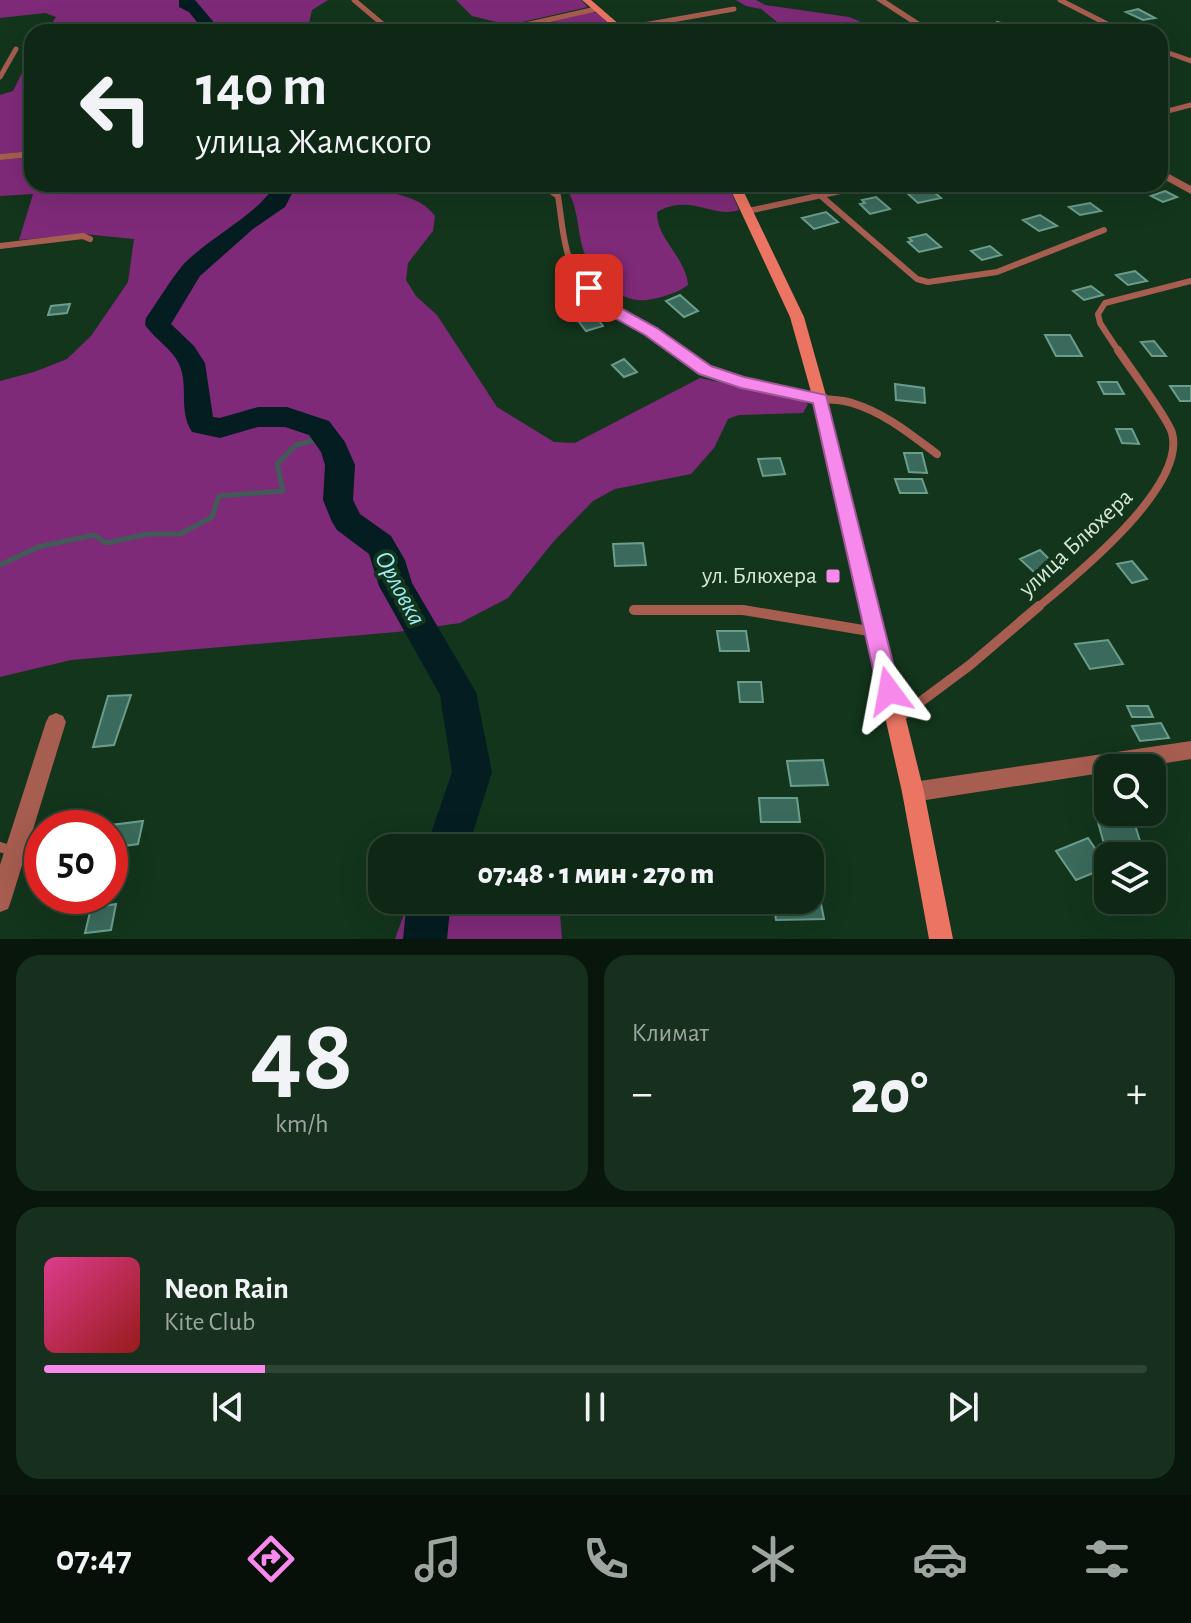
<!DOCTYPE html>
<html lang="ru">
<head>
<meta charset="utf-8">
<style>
	body { margin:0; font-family:"Alegreya Sans",sans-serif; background:#17301e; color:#f1f3f6; height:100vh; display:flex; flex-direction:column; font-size:30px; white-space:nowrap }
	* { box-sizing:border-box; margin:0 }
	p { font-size:26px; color:#9ba6a0 }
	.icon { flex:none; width:44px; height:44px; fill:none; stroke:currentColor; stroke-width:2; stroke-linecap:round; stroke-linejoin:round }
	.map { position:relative; height:939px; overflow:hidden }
	.side { display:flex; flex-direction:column; gap:16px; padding:16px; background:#08160c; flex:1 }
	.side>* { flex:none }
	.top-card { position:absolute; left:24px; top:24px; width:1144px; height:168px; border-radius:24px; box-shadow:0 8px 32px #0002,0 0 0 2px #2e4434; background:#0e2815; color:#f1f3f6; overflow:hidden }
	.fabs { position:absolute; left:1094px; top:754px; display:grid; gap:16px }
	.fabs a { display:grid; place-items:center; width:72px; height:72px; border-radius:16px; background:#0e2815; box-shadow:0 8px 32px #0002,0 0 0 2px #2e4434; font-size:40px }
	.speed { position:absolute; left:24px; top:810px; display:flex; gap:16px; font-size:40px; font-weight:700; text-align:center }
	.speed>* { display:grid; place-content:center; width:104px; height:104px; border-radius:50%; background:#0e2815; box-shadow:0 8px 32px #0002,0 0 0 2px #2e4434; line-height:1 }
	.speed .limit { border:12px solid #d22; background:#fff; color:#111 }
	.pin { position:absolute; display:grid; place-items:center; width:68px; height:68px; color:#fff; margin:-34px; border-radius:16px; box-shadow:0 4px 12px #0006 }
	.me { position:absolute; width:88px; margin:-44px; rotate:347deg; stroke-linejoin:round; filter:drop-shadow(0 0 6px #0008) }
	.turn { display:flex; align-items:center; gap:28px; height:168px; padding:0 40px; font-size:36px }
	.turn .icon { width:104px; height:104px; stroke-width:2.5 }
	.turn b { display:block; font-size:56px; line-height:68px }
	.big { font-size:60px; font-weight:800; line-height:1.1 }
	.side .tile { flex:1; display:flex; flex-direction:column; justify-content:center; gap:12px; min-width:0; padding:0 28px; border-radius:24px; background:#17301e }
	.side .dial { align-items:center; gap:0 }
	.dial b { font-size:104px; line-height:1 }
	.song { display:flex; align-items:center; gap:24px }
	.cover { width:96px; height:96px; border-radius:12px; background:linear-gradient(135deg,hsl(330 70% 55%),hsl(0 70% 35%)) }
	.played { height:8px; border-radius:4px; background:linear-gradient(90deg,#f788ec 20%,#2e4434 20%) }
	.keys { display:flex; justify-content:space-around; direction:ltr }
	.heat { display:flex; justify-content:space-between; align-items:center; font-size:44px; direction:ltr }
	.side .tiles { flex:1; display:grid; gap:16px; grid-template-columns:1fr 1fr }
	.tile:last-child { grid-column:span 2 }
	.trip { position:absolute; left:368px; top:834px; width:456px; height:80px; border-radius:24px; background:#0e2815; box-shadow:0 8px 32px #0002,0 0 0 2px #2e4434; font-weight:800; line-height:80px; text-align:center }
	.menu { display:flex; height:128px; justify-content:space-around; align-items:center; background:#061008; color:#9ba6a0 }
	.menu .icon { width:56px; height:56px }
	.menu .on { color:#f788ec }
	.menu b { font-size:36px; color:#f1f3f6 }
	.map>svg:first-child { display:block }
</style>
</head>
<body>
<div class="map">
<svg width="1191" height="939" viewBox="0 0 1191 939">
	<rect width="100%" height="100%" fill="#13351c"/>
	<path fill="#7f2a79" d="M0 0H328L312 10 309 23 312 32H46L56 17 45 13 0 18Z
		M456 0H581L588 7 509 25 472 16Z
		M736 0H756L765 5 849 17 859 21 868 32H759L782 26 761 9 746 6Z
		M592 12 599 13 619 32H538L533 26Z
		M32 53V151L0 154V95L13 91Z
		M32 157V184H367L371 188C393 194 421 196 435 216L433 231 408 263 406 280 416 296 437 315 497 407 554 442 575 443 700 378 800 400 808 404 803 413 739 415 728 419 714 448 691 474 615 489 593 501 554 541 508 598 460 623 397 632 71 660 0 677V381L34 372 67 359 91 336 128 282 134 239 84 234 19 240 33 194 0 196V160Z
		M563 184H728L739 210C711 219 692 193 657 212 656 239 686 257 688 285 678 293 660 298 647 300 619 304 591 274 583 249 577 228 578 201 563 184Z
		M463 835C486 835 514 831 532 848H434Z
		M409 900H559L562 939H395Z"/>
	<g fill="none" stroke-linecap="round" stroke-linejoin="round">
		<path stroke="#425a58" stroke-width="5" d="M0 565 38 547 94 535 106 543 148 534H180L212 517 219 496 283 491 277 464 296 445 327 437"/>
		<path fill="#041d21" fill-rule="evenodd" d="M179 0H195L222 32H205L189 12 179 7Z
			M275 184H297L285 207 253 229 200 276 171 324 194 346 205 363 213 417 220 418 258 407H287L329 421 345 442 355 465 353 500 360 514 391 536 405 560 412 583 476 692 492 772 468 848H426L452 772 440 695 379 586 369 554 337 530 332 522 323 500 325 465 321 452 309 435 285 427H258L220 438 192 432C178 410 189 386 179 364 172 349 155 339 145 325L146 318C158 301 169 282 182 266 206 239 261 213 275 184Z
			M407 900H451L447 939H403Z"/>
	</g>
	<path fill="#3a6a5b" stroke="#6b9d8c" stroke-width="2" d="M1138 9 1155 18 1143 20 1126 12Z
		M997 22 1018 27 1013 32 989 29Z
		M928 187 941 198 918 203 906 192Z
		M1165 191 1177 197 1163 202 1151 196Z
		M876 197 890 209 870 214 860 204 865 203 862 200Z
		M1090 203 1101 211 1080 215 1069 207Z
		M826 212 838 222 814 229 802 218Z
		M1040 215 1057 226 1039 231 1023 220Z
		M926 234 941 247 919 252 908 242 912 241 909 238Z
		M990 246 1001 255 982 260 971 251Z
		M1135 271 1147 281 1128 285 1116 275Z
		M1091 286 1103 295 1084 300 1073 291Z
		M680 295 698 311 684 317 666 301Z
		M70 304 67 313 48 315 51 306Z
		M596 317 603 326 586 331 579 322Z
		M1045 335H1070L1082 356H1056Z
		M1154 341 1166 356H1152L1141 342Z
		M624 359 637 372 624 377 612 365Z
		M1098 382H1117L1124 394H1104Z
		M895 384 924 388 925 403 896 400Z
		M1170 386H1191V401H1180Z
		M1116 429H1132L1139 444 1122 443Z
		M904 453H922L927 473 909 472Z
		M780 458 785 474 763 476 758 459Z
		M895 479H922L927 493H900Z
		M643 543 646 565 615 566 613 544Z
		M1040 550 1054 564 1035 573 1020 559Z
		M1132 561 1147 579 1132 583 1117 564Z
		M717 631H746L749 651H720Z
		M1108 640 1123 664 1090 669 1075 644Z
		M738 682H761L763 702H740Z
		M131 695 114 745 93 747 108 696Z
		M1127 706H1148L1153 717H1132Z
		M1161 723 1169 738 1140 741 1132 726Z
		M823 760 828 785 791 786 787 761Z
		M759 798H797L800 822H761Z
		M1094 808 1131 812 1144 854 1106 851Z
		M143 821 138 844 110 848 111 825Z
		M1088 838 1108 867 1076 880 1056 851Z
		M810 883H817L824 919 776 920 773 900H810Z
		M116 904 111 930 85 933 91 908Z"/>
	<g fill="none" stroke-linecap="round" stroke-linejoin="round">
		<path stroke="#a75d50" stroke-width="5" d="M354 0 392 32
			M1060 0 1123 32
			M621 29 734 9
			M494 32 596 9
			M1160 50 1191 61
			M0 77 16 49
			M1160 113 1191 105"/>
		<path stroke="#a75d50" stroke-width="6" d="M0 157 32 154
			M541 184 558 196C561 214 562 233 567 251 580 303 640 324 679 352
			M821 196 917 279 928 282 997 272 1104 230
			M748 211 873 184
			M0 246 83 236 90 239
			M1119 352 1100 323 1098 314 1105 303 1191 281"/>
		<path stroke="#a75d50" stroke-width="8" d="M676 350C722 382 762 387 816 398 828 400 841 399 852 403 885 413 910 434 937 454
			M1037 608C1074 577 1187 487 1172 433 1168 418 1129 367 1118 350"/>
		<path stroke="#a75d50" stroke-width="10" d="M634 610H743L875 632
			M896 720 970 665 1039 606
			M0 847 16 852"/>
		<path fill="#a75d50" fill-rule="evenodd" d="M876 0H886L935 32H925Z
			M1160 169 1191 186V194L1160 177Z
			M56 713 63 716 66 722 11 901 8 909 0 912V865L46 722 49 716Z
			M1191 741V759L1135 768H1108V772L913 802 905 799 902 792 905 785 913 782Z"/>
		<path fill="#eb7562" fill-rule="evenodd" d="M582 0H591L628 32H619Z
			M728 184H740L804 317 827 399 924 792 953 939H929L902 792 813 399 790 317Z"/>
	</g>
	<path fill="#f788ec" stroke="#a15899" stroke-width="2" d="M589 284 594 285 606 300 657 328 711 366 744 377 826 395 900 691 897 698 889 701 881 698 878 691 813 403 741 388 699 374 645 335 595 307 581 288Z"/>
	<rect fill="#f788ec" stroke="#13351c" stroke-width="3" x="825" y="568" width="16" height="16" rx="4"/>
	<g text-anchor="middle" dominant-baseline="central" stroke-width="8" stroke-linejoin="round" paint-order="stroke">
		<g font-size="24" fill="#d4e8d8" stroke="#13351c">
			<text transform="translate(1076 543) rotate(-43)">улица Блюхера</text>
		</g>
		<g font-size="24" fill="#d4e8d8" stroke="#13351c" text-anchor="end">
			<text x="817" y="576">ул. Блюхера</text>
		</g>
		<g font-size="26" font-style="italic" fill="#a0eaf8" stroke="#13351c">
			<text transform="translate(400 588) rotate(62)">Орловка</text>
		</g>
	</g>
</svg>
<div class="fabs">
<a><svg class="icon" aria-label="search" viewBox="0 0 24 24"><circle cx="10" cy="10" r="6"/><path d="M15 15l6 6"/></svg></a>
<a><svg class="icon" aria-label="layers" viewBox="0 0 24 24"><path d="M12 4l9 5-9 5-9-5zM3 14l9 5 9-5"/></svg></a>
</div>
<div class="speed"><div class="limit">50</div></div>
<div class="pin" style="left:589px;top:288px;background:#d93025"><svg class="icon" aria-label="arrive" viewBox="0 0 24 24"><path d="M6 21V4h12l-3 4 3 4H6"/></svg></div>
<svg class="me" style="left:889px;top:691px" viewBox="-20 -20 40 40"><path d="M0-17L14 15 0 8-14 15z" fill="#f788ec" stroke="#fff" stroke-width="4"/></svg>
<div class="trip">07:48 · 1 мин · 270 m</div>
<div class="top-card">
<div class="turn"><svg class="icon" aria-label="left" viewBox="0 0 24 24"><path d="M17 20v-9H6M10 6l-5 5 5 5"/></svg><div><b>140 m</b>улица Жамского</div></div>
</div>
</div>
<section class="side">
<div class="tiles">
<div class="tile dial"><b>48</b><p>km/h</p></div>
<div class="tile"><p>Климат</p>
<div class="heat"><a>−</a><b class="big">20°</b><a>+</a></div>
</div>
<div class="tile">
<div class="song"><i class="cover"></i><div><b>Neon Rain</b><p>Kite Club</p></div></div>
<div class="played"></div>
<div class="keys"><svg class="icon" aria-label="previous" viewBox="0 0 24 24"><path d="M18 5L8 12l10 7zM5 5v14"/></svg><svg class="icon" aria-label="pause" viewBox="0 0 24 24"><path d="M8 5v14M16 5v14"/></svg><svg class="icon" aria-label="next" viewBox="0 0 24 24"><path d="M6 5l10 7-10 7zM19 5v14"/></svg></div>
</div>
</div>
</section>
<nav class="menu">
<b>07:47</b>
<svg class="icon on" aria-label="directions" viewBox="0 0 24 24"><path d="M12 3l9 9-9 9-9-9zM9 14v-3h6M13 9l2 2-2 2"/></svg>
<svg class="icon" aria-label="music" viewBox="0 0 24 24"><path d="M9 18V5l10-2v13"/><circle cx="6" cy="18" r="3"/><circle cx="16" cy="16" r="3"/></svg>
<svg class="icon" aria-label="phone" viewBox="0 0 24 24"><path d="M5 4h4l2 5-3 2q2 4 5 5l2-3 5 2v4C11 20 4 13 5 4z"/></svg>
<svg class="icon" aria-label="climate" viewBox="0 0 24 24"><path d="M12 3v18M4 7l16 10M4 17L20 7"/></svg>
<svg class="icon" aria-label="car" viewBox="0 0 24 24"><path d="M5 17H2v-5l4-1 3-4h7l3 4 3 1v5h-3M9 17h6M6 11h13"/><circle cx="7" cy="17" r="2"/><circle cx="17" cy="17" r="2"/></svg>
<svg class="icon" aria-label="filters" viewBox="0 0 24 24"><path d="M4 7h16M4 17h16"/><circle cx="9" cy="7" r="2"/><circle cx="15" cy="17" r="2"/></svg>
</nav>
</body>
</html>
